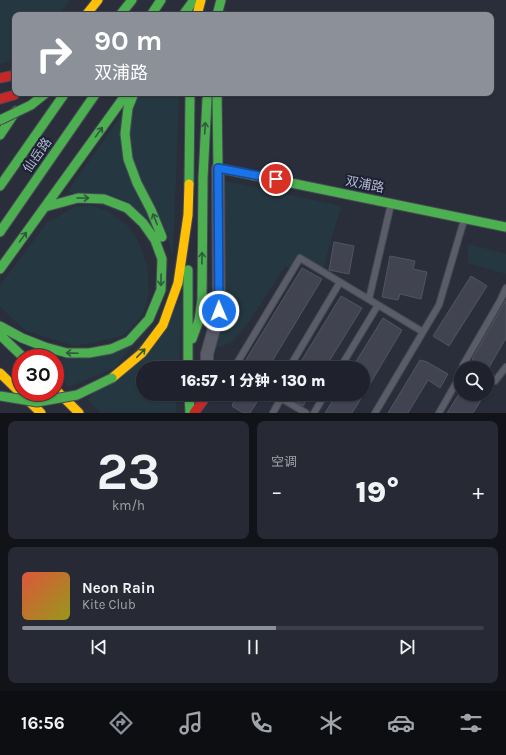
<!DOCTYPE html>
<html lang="zh">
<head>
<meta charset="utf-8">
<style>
	body { margin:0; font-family:Karla,"Noto Sans SC",sans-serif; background:#272a34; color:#f1f3f6; height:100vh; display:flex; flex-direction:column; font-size:15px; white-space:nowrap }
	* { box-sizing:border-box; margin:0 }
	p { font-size:13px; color:#a1a4a9 }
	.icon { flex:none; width:22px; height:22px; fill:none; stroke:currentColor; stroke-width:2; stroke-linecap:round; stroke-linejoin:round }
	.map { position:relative; height:413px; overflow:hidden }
	.side { display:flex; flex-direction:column; gap:8px; padding:8px; background:#111318; flex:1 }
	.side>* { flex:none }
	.banner { position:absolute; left:12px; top:12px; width:482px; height:84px; border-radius:8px; box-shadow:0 1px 3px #0004,0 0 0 1px #3c3f48; background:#8c9099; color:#fff; overflow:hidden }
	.fabs { position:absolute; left:454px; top:361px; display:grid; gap:8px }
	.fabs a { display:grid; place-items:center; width:40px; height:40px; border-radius:50%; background:#1f222c; box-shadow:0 1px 3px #0004,0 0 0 1px #3c3f48; font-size:20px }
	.speed { position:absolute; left:12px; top:349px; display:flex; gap:8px; font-size:20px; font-weight:700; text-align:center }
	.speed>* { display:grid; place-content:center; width:52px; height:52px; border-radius:50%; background:#1f222c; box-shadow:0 1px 3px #0004,0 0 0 1px #3c3f48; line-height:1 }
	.speed .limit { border:6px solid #d22; background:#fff; color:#111 }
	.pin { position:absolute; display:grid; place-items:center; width:34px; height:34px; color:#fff; margin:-17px; border:2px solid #fff; border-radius:50%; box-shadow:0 1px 4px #0007 }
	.me { position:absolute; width:44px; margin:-22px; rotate:359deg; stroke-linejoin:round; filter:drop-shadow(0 0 3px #0008) }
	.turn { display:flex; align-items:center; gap:14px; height:84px; padding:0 16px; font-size:18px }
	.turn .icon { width:52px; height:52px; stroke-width:2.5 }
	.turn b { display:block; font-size:28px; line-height:34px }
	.big { font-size:30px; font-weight:800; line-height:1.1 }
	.side .tile { flex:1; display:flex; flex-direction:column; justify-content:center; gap:6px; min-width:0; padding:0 14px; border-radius:8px; background:#272a34 }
	.side .dial { align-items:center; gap:0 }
	.dial b { font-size:52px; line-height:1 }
	.song { display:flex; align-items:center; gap:12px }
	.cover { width:48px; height:48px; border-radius:6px; background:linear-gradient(135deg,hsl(10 70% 55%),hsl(60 70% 35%)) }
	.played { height:4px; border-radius:2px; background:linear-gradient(90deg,#8c9099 55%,#3c3f48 55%) }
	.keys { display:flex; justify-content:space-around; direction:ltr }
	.heat { display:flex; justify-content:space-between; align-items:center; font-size:22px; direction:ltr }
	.side .tiles { flex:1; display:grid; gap:8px; grid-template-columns:1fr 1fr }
	.tile:last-child { grid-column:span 2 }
	.trip { position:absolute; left:136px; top:361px; width:234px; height:40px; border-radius:20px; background:#1f222c; box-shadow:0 1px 3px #0004,0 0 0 1px #3c3f48; font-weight:800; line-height:40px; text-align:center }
	.dock { display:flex; height:64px; justify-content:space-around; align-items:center; background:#0c0e12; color:#a1a4a9 }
	.dock .icon { width:28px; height:28px }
	.dock .active { color:#8c9099 }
	.dock b { font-size:18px; color:#f1f3f6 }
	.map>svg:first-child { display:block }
</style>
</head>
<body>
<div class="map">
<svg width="506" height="413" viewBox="0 0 506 413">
	<rect width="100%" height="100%" fill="#292e3a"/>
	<path fill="#253841" d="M0 0H70L59 15H15V59L0 64Z
		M137 93H179L173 258 167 233 68 191Z
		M226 181 341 206 322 272 301 261 293 269 285 266 249 322 231 343 215 348 211 195Z
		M90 205 108 211 127 225 137 238 147 265 149 293 142 316 123 336 75 346 26 331 0 307V285L47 223 75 207Z
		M468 244 506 254V274L468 263Z
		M182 300 179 368H143V394H177L176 413H101L87 400Z
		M133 345 115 368 69 387 55 375V361Z"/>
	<path fill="#414450" stroke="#515562" d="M334 242 354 246 349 274 329 270Z
		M390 256 415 261 413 269 427 272 421 299 400 294 398 300 382 297Z
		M302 268 322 279 268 368H241Z
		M471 276 487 286 449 346 433 336Z
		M341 296 362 308 325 368H297Z
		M506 300V338L488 369 472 359Z
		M383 318 402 330 364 394 352 413H325L337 394H363V368H352Z
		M420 360 427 362 448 374 440 388 428 380 408 413H388Z
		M223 394H262L250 413H243L232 406 234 401Z
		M293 394H310L303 406 290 398Z
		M459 394H485L473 413H447Z"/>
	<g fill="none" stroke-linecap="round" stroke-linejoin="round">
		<defs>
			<path id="lane" d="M369 299 391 204
				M463 365 500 301 506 288
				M234 368 300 258 423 332
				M289 368 340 282
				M340 368 378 305
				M487 377 495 381 506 367
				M274 394 306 413
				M273 413 281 398
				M314 413 325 394
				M375 413 439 305 464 220
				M439 413 459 378 461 370"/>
			<path id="street" d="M207 368V354L219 311 218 168"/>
			<path id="fast" d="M120 15 132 0
				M151 15 161 0
				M183 15 194 0
				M217 15 221 0
				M134 93 128 108 125 134 128 159 137 183 151 210 162 237
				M217 93 218 168 506 227
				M31 105 46 93
				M0 135 16 111
				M189 184 190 93
				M0 186 65 93
				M0 232 96 93
				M0 269 127 93
				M188 270V368
				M0 326 22 338 45 347 67 353H89L111 349 129 341 149 319 161 290 162 259 155 240 143 223 127 208 104 199 78 198 45 207
				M0 335 24 358
				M192 339 199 320 202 299 203 178 207 99
				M189 394 190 413"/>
			<path id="slow" d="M86 15 98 0
				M197 15 201 0
				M0 373 41 413
				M112 378 142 353 163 325 178 283 188 215 189 184
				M55 389 79 413"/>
			<path id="jam" d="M0 78 15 75
				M0 99 14 95 16 93
				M194 413 205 398"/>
		</defs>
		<use href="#lane" stroke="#464953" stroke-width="8"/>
		<use href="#street" stroke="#464953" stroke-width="14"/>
		<use href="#fast" stroke="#464953" stroke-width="11"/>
		<use href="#slow" stroke="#464953" stroke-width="11"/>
		<use href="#jam" stroke="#464953" stroke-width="11"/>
		<use href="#lane" stroke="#5a5c68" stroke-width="6"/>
		<use href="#street" stroke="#5a5c68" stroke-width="12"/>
		<use href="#fast" stroke="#4caf50" stroke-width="9"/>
		<use href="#slow" stroke="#ffc107" stroke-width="9"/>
		<use href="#jam" stroke="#c62828" stroke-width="9"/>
		<defs>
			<path id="fast-bridge" d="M0 120 31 105
				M0 396 37 402 77 395 112 378"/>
		</defs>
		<use href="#fast-bridge" stroke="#464a55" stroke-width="11" stroke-linecap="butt"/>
		<use href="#fast-bridge" stroke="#4caf50" stroke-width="9"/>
	</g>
	<defs><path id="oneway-shaft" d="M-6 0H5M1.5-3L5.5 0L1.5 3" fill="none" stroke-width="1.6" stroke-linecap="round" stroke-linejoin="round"/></defs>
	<g stroke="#2f5a40">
		<use href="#oneway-shaft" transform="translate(205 128) rotate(-87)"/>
		<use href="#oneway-shaft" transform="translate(99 132) rotate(-54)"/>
		<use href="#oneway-shaft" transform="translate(83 198)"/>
		<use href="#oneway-shaft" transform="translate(155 219) rotate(-112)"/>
		<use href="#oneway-shaft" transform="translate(23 237) rotate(-54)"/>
		<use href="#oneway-shaft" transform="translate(202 258) rotate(-89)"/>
		<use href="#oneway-shaft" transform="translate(161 280) rotate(91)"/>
		<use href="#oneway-shaft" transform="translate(72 353) rotate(-178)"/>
		<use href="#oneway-shaft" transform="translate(141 353) rotate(-46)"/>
	</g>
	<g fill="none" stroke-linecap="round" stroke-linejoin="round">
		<defs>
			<path id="route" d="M219 311 218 168 276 179"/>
		</defs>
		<use href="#route" stroke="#114b97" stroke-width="10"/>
		<use href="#route" stroke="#1a73e8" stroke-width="7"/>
	</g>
	<g text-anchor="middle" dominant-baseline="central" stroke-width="4" stroke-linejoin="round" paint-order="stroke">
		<g font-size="13" fill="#b3b8cc" stroke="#1c2136">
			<text transform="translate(37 155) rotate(-55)">仙岳路</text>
			<text transform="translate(365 184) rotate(11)">双浦路</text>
		</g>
	</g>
</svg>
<div class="fabs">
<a><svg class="icon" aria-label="search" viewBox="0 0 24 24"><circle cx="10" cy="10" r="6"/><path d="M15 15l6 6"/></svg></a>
</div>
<div class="speed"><div class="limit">30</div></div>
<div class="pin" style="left:276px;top:179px;background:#d93025"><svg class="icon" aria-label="arrive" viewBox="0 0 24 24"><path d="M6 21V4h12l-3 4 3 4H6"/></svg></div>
<svg class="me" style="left:219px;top:311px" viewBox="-20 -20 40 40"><circle r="17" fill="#1a73e8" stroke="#fff" stroke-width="3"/><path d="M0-11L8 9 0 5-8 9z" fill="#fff"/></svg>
<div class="trip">16:57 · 1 分钟 · 130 m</div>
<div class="banner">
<div class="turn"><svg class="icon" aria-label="right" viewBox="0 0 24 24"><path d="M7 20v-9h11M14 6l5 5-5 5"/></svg><div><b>90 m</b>双浦路</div></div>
</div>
</div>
<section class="side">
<div class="tiles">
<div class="tile dial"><b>23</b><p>km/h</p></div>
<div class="tile"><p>空调</p>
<div class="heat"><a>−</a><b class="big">19°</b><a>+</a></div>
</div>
<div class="tile">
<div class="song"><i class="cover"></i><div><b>Neon Rain</b><p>Kite Club</p></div></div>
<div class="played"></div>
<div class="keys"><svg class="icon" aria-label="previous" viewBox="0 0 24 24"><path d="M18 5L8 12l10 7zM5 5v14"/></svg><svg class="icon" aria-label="pause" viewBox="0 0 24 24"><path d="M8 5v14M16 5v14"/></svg><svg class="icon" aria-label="next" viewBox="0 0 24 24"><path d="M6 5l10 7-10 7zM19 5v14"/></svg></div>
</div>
</div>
</section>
<nav class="dock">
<b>16:56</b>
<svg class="icon active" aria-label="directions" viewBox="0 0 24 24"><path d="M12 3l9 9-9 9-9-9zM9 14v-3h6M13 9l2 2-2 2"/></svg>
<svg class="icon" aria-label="music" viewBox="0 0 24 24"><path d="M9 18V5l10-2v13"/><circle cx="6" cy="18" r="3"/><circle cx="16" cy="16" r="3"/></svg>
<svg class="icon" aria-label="phone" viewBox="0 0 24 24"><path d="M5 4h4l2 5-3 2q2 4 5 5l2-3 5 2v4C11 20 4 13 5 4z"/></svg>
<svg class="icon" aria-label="climate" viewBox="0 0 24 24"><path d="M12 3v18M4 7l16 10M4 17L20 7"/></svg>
<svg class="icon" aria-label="car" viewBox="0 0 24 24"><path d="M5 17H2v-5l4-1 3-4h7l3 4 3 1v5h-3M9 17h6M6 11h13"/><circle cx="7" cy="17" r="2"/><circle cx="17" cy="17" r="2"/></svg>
<svg class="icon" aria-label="filters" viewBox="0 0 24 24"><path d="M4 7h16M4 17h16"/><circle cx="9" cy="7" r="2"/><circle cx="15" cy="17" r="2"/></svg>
</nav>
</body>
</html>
